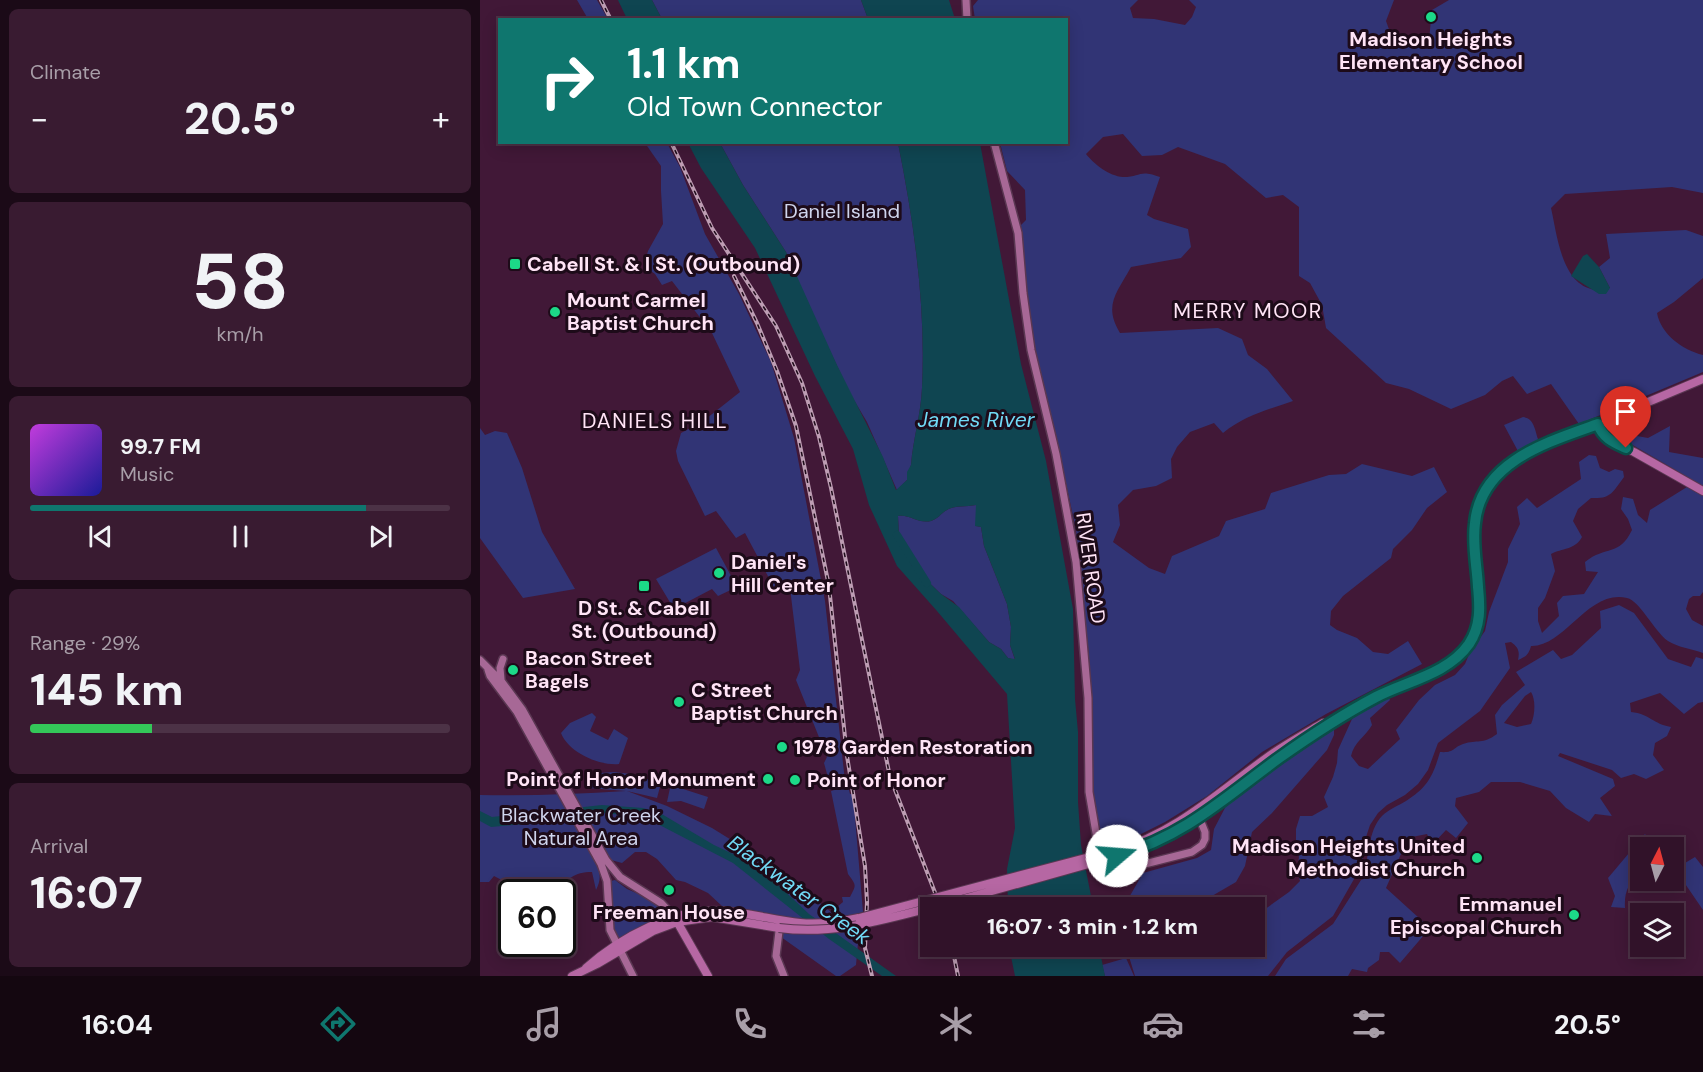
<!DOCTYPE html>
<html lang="en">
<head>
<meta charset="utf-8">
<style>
	body { margin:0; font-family:"DM Sans",sans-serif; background:#391b31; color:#f1f3f6; height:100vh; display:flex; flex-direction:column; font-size:22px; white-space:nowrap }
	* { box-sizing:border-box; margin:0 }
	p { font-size:20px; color:#a89ea8 }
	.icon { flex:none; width:33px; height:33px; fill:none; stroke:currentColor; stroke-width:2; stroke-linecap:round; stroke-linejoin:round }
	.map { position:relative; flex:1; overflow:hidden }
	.side { display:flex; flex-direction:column; gap:9px; padding:9px; background:#1b0a17; width:480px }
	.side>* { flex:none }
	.guide { position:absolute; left:18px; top:18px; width:570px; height:126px; border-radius:0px; box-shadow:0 3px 15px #0003,0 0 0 2px #4c3246; background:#0f766e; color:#fff; overflow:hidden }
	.needle { width:39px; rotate:6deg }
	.controls { position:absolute; left:1150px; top:837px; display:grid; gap:12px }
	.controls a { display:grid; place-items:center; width:54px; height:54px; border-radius:0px; background:#311229; box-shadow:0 3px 15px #0003,0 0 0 2px #4c3246; font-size:30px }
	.speed { position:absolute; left:18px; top:879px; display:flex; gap:12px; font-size:30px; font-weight:700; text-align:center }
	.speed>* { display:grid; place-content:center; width:78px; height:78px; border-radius:50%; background:#311229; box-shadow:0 3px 15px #0003,0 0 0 2px #4c3246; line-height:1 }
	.speed .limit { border:3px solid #111; border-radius:9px; background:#fff; color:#111 }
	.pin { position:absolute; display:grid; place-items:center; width:51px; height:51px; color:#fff; margin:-62px -26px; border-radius:50% 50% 50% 0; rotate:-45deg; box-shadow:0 0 6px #0007 }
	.pin .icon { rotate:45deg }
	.me { position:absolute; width:66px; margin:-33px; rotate:72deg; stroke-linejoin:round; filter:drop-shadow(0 0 4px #0008) }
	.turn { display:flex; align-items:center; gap:21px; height:126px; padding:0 30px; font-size:27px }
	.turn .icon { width:78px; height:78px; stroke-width:2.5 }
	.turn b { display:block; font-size:42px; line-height:51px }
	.big { font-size:45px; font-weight:800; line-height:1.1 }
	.side .widget { flex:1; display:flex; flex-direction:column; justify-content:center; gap:9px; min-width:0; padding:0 21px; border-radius:9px; background:#391b31 }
	.side .dial { align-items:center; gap:0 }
	.dial b { font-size:78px; line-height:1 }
	.song { display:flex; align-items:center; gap:18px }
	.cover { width:72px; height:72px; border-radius:9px; background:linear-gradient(135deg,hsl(290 70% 55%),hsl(240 70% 35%)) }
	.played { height:6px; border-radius:3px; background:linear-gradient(90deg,#0f766e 80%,#4c3246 80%) }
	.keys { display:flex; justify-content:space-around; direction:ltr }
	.heat { display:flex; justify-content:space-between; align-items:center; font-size:33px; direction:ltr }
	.charge { height:9px; border-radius:4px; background:linear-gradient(90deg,#34c759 29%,#4c3246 0) }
	.trip { position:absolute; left:440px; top:897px; width:345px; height:60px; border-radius:0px; background:#311229; box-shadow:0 3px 15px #0003,0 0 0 2px #4c3246; font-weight:800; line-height:60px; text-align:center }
	.tab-bar { display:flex; height:96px; justify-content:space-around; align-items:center; background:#140710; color:#a89ea8 }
	.tab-bar .icon { width:42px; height:42px }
	.tab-bar .on { color:#0f766e }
	.tab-bar b { font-size:27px; color:#f1f3f6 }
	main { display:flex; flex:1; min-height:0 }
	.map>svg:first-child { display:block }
</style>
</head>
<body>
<main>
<section class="side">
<div class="widget"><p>Climate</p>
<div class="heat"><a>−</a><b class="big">20.5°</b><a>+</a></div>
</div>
<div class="widget dial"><b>58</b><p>km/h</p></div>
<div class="widget">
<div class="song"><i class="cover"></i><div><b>99.7 FM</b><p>Music</p></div></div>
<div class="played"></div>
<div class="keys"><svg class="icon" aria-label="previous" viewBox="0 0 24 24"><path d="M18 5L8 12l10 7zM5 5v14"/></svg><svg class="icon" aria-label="pause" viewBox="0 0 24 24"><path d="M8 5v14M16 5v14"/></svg><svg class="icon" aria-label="next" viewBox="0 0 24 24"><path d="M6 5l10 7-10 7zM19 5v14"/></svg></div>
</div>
<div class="widget"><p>Range · 29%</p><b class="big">145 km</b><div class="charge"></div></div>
<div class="widget"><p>Arrival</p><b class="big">16:07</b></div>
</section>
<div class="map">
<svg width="1223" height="976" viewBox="0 0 1223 976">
	<rect width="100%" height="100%" fill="#411837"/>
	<path fill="#313475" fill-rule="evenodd" d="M97 0H117L128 19H108Z
		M172 0H381L388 19H182Z
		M498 0H658L650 8 653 18 674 19 705 25 712 17 716 7 709 0H914L906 21 911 35 943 47 949 40 952 10 969 0H1223V193L1192 187 1085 194 1071 208C1077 234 1081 281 1111 289 1116 291 1124 288 1130 288L1119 267 1130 258 1126 234 1206 230 1223 236V278L1194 302 1177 313C1181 334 1202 350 1223 355V372L1099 424 1071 384 1047 394 1033 376 1022 381 1005 395 971 409 929 389 906 383 846 328 842 305 830 283 819 276V207L803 195 786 198 745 164 698 147 682 155 662 156 643 134 623 137 606 154C614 164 629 176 643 177 661 177 659 169 680 177L667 215 674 219 708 229 711 247 701 258 651 267C637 293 623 305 640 333L738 328 762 339 768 355 787 369 813 401C787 410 764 416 743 433L734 423 710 432 697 447 691 459 692 478 676 486 653 490 638 505 640 525 633 542 669 568 685 574 692 556 739 536 746 521 785 509 791 493 849 475 866 474 882 464 932 476 954 467 967 492 947 508 932 530 913 549 911 558 863 596 851 611 850 625 857 630 877 638 893 652 908 654 928 641 942 664 846 714 782 752 727 796 685 822 657 836 623 844 614 804 609 656 596 530 574 427 555 355 550 324 541 225 546 220 545 190 527 171 520 143 586 142V20L495 19 493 6Z
		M165 143H187L200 167 225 234 259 294 291 362 314 438 345 601 365 781 350 785 344 763 347 757 316 680 320 670 310 588 297 593 265 533 256 538 236 511 225 516 198 461 196 451 201 433 222 422 260 392 232 333 192 281 182 285 175 274 164 266 168 251 183 224 181 191V166Z
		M240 143H418C434 223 446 305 442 388 441 414 433 439 431 465L427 476V480L417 490 387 422 371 395 328 305 306 252 263 185Z
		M1043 417C1054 418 1055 430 1058 439L1056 443 1039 453 1024 425Z
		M1190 426 1189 452 1223 458V486L1144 440 1143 437 1146 434 1168 438Z
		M0 428 5 435 15 431 27 433 42 468 62 532 95 589 43 598 0 538Z
		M1109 455 1116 456 1120 468 1129 472 1135 469 1143 471 1144 477C1132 493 1131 499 1111 498L1098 509 1093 521 1102 537C1095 550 1082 548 1071 554L1075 571 1065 598 1058 608V621L1062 633 1079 616 1077 603 1083 596 1104 594 1118 572 1106 571 1105 562C1126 545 1139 557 1152 530L1148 519 1141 509 1143 497 1153 499 1158 515 1167 523 1170 510 1207 487 1223 496V592L1220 596H1213L1209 599 1206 609 1212 620 1223 626V653C1212 649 1197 647 1188 641 1174 631 1160 601 1147 598 1108 589 1085 647 1051 646 1049 654 1046 657 1038 660 1040 651 1038 647 1031 642L1025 643 1030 668 1000 711 958 743 948 770 938 784 925 795 907 805 898 813 890 825 886 837 882 865 853 916 807 952 788 976H655L646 947 774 946V917L809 892 820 881 817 871 819 857 816 849V829L820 816H832L848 807 844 797 853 777 857 763 858 750 872 719 880 709 907 694 910 700 890 718 892 725C885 737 874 742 871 756L879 766 888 769 920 739 916 730 939 700 955 685 975 675 985 664 990 652 1005 631 1009 612 1028 562V549L1040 524 1037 507 1047 498 1057 508 1101 479 1099 462Z
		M496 505V526L501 527 504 546 527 604 531 627 530 645 535 660 528 658 521 649 509 642 473 601 461 594 432 566 428 558 426 548 419 537 418 516C430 514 438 524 451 521 458 519 461 513 467 510 474 505 487 507 496 505Z
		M236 548 257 587 238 596 232 589 194 609 176 579Z
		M1139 605 1154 613 1188 659 1211 667 1216 657 1223 659V702L1218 703 1204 714 1180 693 1150 703 1151 712C1170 714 1173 724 1191 727L1187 736 1175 743 1173 755 1184 770 1166 779 1154 774 1141 778 1132 770 1080 753 1078 756 1133 779 1135 786 1120 798 1132 816 1115 814 1109 822 1086 808 1070 791 1040 782H1011L999 792 976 798 975 806 988 823 976 838 966 830 952 845 947 834 932 837 920 856 906 888 950 928 920 963 909 952H900L899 960 888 968 887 972 872 969 868 976H795L806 959 853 924 881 880 884 879C888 860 888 830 902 816 909 809 918 806 926 801 948 787 953 776 960 752 975 753 972 748 983 744 998 739 1002 745 1017 734L1015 715 1022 705 1045 685 1036 672 1073 650 1081 659 1092 655 1121 628 1120 611ZM1051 692C1056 700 1055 715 1051 724L1037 727 1024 723 1045 696Z
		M112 713 116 717 110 731 128 740 134 729 148 738 139 764C119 766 88 752 81 733L90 723Z
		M850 727H854V735L847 750 792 813 772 832 765 866 756 882 713 907 643 908 663 873 717 858 731 850 734 829 747 804Z
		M134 772 151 774 181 783 177 798 147 791 187 806 232 828 295 867 351 912 363 902 362 897H370C376 885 377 886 368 874L351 791 368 786 370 794H373L383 912 376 914 379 932 376 965 360 976H356L260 908 242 906 228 893 205 882 196 880 177 859 166 852H155L142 863 131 860 128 855 115 860C120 872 122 878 116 890L112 872C94 872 87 879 76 892 49 894 38 888 14 876L9 882H0V795C49 796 97 794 146 791L108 788 119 773Z
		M190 788H200L228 797 224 809 201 801 187 802Z
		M1165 834 1173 847 1161 848V870C1149 883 1144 891 1145 908L1131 907 1135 896 1128 878Z
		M1215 857 1223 867V910L1195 869Z
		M135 880 147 889 170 899 186 912 183 917 139 938 132 926 130 883 131 881Z
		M646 958 654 976H625L622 965Z"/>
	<path fill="#0f4551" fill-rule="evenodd" d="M138 0H172L182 19H147Z
		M381 0H469L475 19H388Z
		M208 143H240L263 185 306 252 357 365 403 457 416 490 427 480V472L431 465C433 439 441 414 442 388 446 305 434 223 418 143H500L541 364 566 461 593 609 595 699 598 732V802L601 845 611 896V907H528L527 869 535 828 527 694 457 611 417 566 389 505 373 449 335 376 275 248 221 168ZM496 505 495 526 501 527 504 546 527 604 531 627 530 645 535 659 528 658 521 649 509 642 479 607 461 594 432 566 428 558 426 548 419 537 418 516C430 514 438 524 451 521 458 519 461 513 467 510 474 505 487 507 496 505Z
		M1107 254 1119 267 1130 288 1126 294H1119L1091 276 1103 256Z
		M122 805 163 808 180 813 234 845 270 862 293 880 329 914 416 976H402L349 939 253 863 166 818 125 813 108 818 11 827 0 821V811L12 817Z
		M529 947H619L625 976H535Z"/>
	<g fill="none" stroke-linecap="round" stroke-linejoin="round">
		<path stroke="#0f4551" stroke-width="8" d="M417 535 447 583"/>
		<defs>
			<path id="secondary" d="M486 0 487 20
				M514 142 538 233 543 293 551 350 576 454 596 562 608 698 609 792 617 839 623 857 629 866 641 870 712 852 722 845 725 839V832L717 812
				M0 660 22 682 42 709 126 860 140 877 181 903 194 917
				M8 670 10 676 37 712 121 864 127 881 130 930 153 976
				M21 679 20 668 23 659
				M300 923 296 956 304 976"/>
			<path id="primary" d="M1125 421 1131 434 1138 441
				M1118 424 1123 435 1133 442 1154 452 1223 491
				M636 850C696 834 742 789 792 754 808 743 826 733 843 723
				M637 856C706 835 743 799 799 758 830 736 862 715 895 697 926 681 968 674 989 644 1000 628 1000 610 998 592 993 524 983 485 1054 450L1223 379
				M195 918 228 976
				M106 968C140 938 196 907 243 911 269 913 294 920 320 923 340 925 360 922 379 918
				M92 976 117 964 173 931 197 922 232 917 299 928"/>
		</defs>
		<use href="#secondary" stroke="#5a3752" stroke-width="10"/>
		<use href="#primary" stroke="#5a3752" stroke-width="10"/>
		<use href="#secondary" stroke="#a76896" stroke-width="7"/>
		<use href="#primary" stroke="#b667a3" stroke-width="8"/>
		<defs>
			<path id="rail" d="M121 0 131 20
				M191 142 232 228 296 326 322 383 339 437 351 488 410 777 461 908
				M254 276 277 323 297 371 316 426 349 586 367 756 385 866 387 902 385 948 392 976
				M472 946 478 976"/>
		</defs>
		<use href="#rail" stroke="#bd9db3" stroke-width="4"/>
		<use href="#rail" stroke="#1d0b19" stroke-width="1.5" stroke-dasharray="4.5" stroke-linecap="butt"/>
		<defs>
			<path id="primary-bridge" d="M451 908 637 856
				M379 918 636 850
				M299 928C352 935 399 921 450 908"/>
		</defs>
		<use href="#primary-bridge" stroke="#5a3752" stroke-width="10" stroke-linecap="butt"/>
		<use href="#primary-bridge" stroke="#b667a3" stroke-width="8"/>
	</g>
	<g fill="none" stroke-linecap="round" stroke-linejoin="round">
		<defs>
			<path id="route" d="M637 856C706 835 743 799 799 758 830 736 862 715 896 697 927 681 968 674 989 644 1001 626 1000 607 998 587 997 566 992 544 995 523 1001 461 1068 442 1118 424 1123 438 1133 442 1146 448"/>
		</defs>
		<use href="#route" stroke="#0a4d48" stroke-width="15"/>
		<use href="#route" stroke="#0f766e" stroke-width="10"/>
	</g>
	<g fill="#1cd988" stroke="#1d0b19" stroke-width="2">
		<circle cx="951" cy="17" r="6"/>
		<rect x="29" y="258" width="12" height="12" rx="3"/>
		<circle cx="75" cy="312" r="6"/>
		<circle cx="239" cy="573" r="6"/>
		<rect x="158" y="580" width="12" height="12" rx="3"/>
		<circle cx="33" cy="670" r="6"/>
		<circle cx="199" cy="702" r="6"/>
		<circle cx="302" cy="747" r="6"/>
		<circle cx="288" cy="779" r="6"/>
		<circle cx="315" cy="780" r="6"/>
		<circle cx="997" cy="858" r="6"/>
		<circle cx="189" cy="890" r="6"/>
		<circle cx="1094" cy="915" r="6"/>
	</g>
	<g text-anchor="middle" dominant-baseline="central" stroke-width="6" stroke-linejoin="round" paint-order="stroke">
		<g font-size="20" font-weight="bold" fill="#ffe4f6" stroke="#1d0b19" text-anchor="start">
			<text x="951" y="39" text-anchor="middle">Madison Heights<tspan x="951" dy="23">Elementary School</tspan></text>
			<text x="47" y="264">Cabell St. &amp; I St. (Outbound)</text>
			<text x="87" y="300">Mount Carmel<tspan x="87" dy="23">Baptist Church</tspan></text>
			<text x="251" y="562">Daniel's<tspan x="251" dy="23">Hill Center</tspan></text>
			<text x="164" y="608" text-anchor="middle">D St. &amp; Cabell<tspan x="164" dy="23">St. (Outbound)</tspan></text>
			<text x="45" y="658">Bacon Street<tspan x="45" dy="23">Bagels</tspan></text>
			<text x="211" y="690">C Street<tspan x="211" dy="23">Baptist Church</tspan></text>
			<text x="314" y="747">1978 Garden Restoration</text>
			<text x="276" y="779" text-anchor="end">Point of Honor Monument</text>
			<text x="327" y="780">Point of Honor</text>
			<text x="985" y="846" text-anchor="end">Madison Heights United<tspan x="985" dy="23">Methodist Church</tspan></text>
			<text x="1082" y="904" text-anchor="end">Emmanuel<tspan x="1082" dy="23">Episcopal Church</tspan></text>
			<text x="189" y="912" text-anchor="middle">Freeman House</text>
		</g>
		<g font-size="20" fill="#cfd4ed" stroke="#1d0b19">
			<text x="362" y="211">Daniel Island</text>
			<text x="101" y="815">Blackwater Creek<tspan x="101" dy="23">Natural Area</tspan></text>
		</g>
		<g font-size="20" fill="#ffe4f6" stroke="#1d0b19">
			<text transform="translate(611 568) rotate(82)">RIVER ROAD</text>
		</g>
		<g font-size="21" letter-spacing="1.5" fill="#ffe4f6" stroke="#1d0b19">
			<text x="768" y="311">MERRY MOOR</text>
			<text x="175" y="421">DANIELS HILL</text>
		</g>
		<g font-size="21" font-style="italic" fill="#71daf6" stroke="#1d0b19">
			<text x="496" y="420">James River</text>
			<text transform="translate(319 890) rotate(36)">Blackwater Creek</text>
		</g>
	</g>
</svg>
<div class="controls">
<a><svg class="needle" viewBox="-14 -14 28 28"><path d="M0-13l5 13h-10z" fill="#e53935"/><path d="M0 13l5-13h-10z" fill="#a89ea8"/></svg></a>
<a><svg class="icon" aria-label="layers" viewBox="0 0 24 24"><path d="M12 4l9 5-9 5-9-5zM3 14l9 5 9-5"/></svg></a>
</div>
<div class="speed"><div class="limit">60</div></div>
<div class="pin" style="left:1146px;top:448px;background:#d93025"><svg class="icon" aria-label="arrive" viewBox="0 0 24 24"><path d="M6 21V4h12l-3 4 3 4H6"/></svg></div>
<svg class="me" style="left:637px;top:856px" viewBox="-20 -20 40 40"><circle r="19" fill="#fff"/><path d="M0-13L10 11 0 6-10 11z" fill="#0f766e"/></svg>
<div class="trip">16:07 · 3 min · 1.2 km</div>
<div class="guide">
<div class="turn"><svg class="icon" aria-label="right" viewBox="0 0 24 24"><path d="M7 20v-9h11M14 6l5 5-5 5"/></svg><div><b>1.1 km</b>Old Town Connector</div></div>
</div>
</div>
</main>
<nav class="tab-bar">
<b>16:04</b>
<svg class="icon on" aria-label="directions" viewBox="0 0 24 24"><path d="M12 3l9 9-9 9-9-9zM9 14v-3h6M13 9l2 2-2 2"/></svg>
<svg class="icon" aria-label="music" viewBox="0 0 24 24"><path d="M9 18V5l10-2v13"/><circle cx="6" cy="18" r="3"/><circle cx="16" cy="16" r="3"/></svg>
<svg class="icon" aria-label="phone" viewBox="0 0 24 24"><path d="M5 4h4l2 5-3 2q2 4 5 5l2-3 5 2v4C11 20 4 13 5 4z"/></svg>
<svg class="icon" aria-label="climate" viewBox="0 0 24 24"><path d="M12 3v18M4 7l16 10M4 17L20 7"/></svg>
<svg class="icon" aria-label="car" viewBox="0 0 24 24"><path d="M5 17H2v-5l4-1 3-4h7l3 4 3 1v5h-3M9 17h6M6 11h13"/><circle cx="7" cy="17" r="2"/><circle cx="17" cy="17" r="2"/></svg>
<svg class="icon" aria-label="filters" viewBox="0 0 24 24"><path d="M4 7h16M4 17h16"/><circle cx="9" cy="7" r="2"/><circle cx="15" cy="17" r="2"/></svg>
<b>20.5°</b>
</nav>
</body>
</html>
